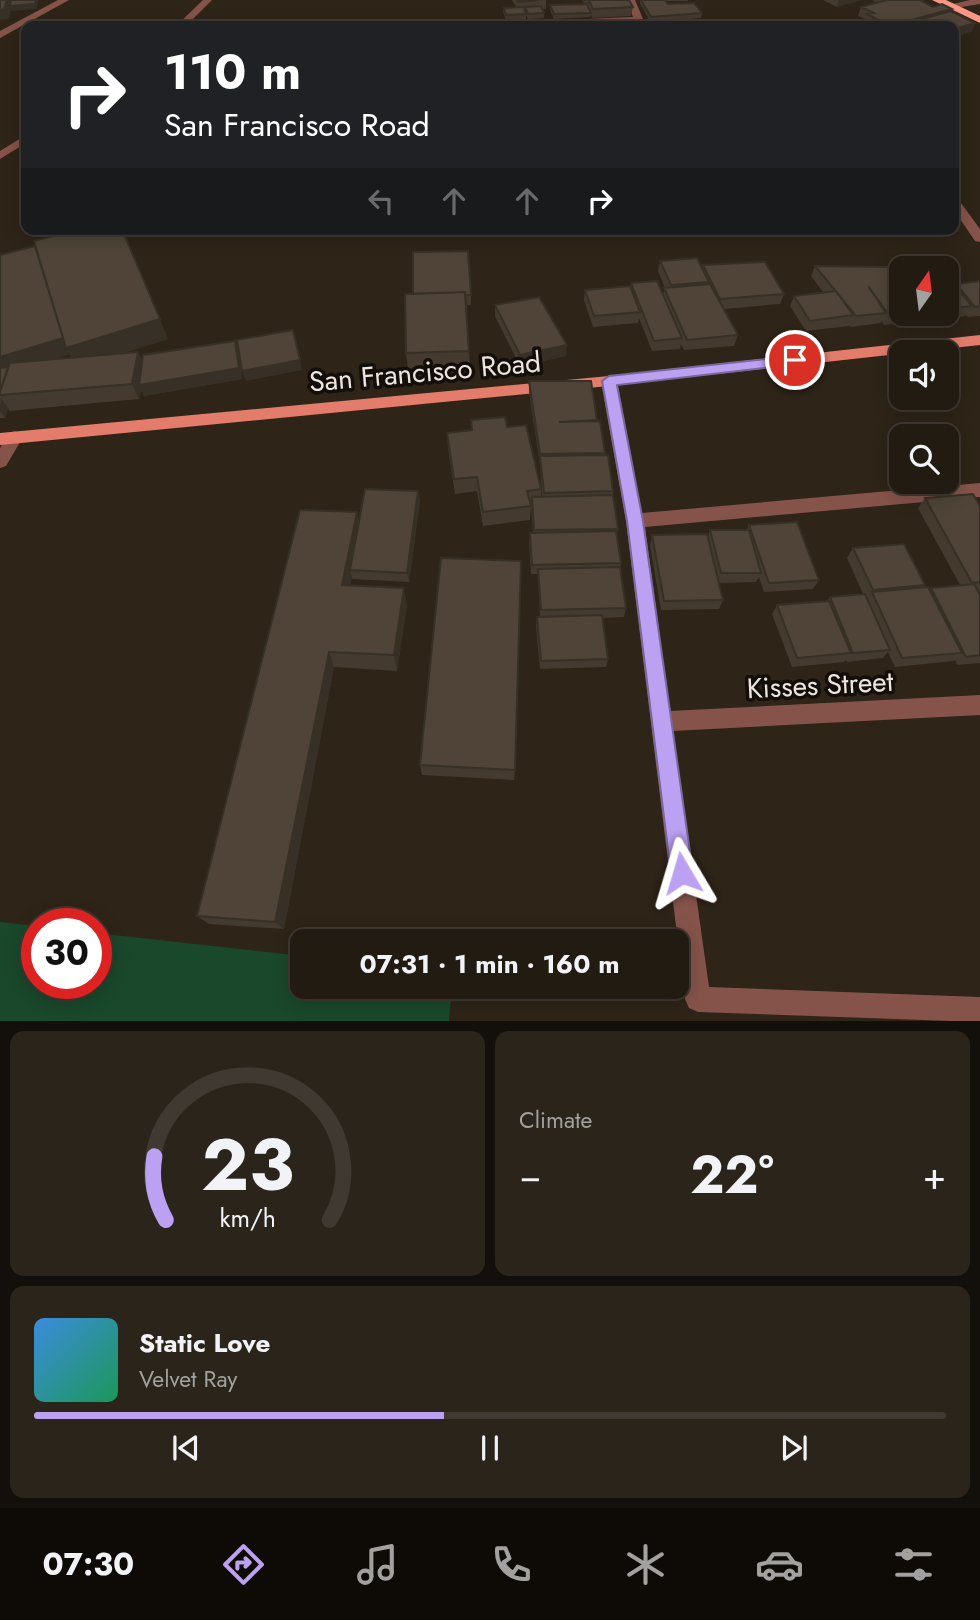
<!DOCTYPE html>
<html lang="en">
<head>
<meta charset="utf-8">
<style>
	body { margin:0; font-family:Jost,sans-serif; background:#2a241b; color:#f1f3f6; height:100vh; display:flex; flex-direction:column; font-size:26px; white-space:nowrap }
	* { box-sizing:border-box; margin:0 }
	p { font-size:23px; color:#a2a19f }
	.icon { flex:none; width:38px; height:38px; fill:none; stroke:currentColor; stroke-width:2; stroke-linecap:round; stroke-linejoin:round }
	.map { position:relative; height:1021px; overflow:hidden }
	.drawer { display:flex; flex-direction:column; gap:10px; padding:10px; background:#130f0a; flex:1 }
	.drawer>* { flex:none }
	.banner { position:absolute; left:21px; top:21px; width:938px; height:214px; border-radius:14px; box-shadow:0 4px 18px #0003,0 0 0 2px #3f3932; background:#202124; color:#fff; overflow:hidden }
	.needle { width:46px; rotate:14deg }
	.tools { position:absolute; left:889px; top:256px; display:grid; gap:14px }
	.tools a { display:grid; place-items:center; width:70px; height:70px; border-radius:14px; background:#221b12; box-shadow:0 4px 18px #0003,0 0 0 2px #3f3932; font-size:35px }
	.speed { position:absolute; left:21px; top:908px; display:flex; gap:14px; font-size:35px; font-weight:700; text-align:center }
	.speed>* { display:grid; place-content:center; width:91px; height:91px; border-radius:50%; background:#221b12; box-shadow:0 4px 18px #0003,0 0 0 2px #3f3932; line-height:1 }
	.speed .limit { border:10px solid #d22; background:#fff; color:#111 }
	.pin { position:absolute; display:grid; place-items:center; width:60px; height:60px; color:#fff; margin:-30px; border:4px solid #fff; border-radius:50%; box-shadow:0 2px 7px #0007 }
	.me { position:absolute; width:77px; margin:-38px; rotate:353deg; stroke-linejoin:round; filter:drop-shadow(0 0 5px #0008) }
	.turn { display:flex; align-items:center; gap:24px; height:147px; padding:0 28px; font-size:32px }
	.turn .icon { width:91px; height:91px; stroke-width:2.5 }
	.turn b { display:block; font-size:49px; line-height:60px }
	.lanes { display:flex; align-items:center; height:66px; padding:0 28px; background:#0003; justify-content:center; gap:35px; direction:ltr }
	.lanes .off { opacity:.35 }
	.big { font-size:52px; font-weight:700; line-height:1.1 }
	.drawer .tile { flex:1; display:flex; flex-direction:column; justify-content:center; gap:10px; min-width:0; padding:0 24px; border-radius:14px; background:#2a241b }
	.drawer .dial { align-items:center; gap:0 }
	.dial svg { height:182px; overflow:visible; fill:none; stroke:#3f3932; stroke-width:7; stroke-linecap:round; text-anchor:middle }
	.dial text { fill:#f1f3f6; stroke:none }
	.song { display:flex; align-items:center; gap:21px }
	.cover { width:84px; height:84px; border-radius:10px; background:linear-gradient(135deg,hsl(210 70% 55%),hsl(150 70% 35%)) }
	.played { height:7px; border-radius:4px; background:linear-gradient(90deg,#bca0f2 45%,#3f3932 45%) }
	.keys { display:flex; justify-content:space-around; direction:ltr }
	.heat { display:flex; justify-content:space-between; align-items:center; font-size:38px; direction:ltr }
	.drawer .tiles { flex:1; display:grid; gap:10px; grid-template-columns:1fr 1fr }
	.tile:last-child { grid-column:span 2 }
	.trip { position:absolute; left:290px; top:929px; width:399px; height:70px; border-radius:14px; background:#221b12; box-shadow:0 4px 18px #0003,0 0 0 2px #3f3932; font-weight:700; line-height:70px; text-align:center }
	.tabs { display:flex; height:112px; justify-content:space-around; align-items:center; background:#0e0b07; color:#a2a19f }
	.tabs .icon { width:49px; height:49px }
	.tabs .active { color:#bca0f2 }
	.tabs b { font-size:32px; color:#f1f3f6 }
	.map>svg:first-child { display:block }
</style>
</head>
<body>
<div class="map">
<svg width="980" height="1022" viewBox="0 0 980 1022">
	<rect width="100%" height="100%" fill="#2e2418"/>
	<path fill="#1a482b" d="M0 922 37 926V984H96V933L303 956V987H452L449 1021H0Z"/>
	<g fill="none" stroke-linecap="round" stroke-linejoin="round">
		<path fill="#85534a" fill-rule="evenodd" d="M58 0H69L0 38V31Z
			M203 0H212L191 21 213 26H176Z
			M627 0H635L646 26H636L635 23 493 26 498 23 633 17Z
			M970 0H980V4L949 9 944 6Z
			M26 135V143L0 159V151Z
			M954 198 958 199 980 229V242L975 241 954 210Z
			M609 376 617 381 642 513 980 483V497L645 527 670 711 980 695V715L673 731 709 987 980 997V1022L698 1012 689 1008 685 999 626 521 601 381Z
			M15 431 23 437 6 466 0 468V448L9 433Z"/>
		<path fill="#e37c6b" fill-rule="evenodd" d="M980 335V345L609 386 0 445V433L609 376Z"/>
		<path fill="#fa9685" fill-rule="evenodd" d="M932 0H946L980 16V23Z"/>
	</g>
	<path fill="#443a2f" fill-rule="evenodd" d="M512 0H546V9H542L544 13V18L528 19 526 15V19L506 20 503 12 504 8 516 7Z
		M582 0H629L633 7 631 16 592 18 591 15 590 17 554 19 550 10V5L583 4Z
		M640 0H688V1H666L668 4 702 13 701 18 650 22 640 3Z
		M823 0H861L837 7Z
		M872 0H924L923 2 933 7 952 9 951 11 975 23 971 32 954 26H868L864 24 865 19 858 16 861 7 877 3Z
		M0 255 168 339 120 354 142 361 235 341 239 351 242 379 144 396 141 390 139 399 9 411 8 408 5 418H0ZM70 354 72 358 50 360Z
		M660 261 702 268 703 265 784 294 780 304 724 309 738 335 734 346 684 350 681 344 680 349 652 351 639 318 638 323 593 327 584 300 585 290 630 287 631 283 663 294 665 288 658 271Z
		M815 266 901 313H947V280L955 286 956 284 980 281V316L968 317 966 315 965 316 922 322 920 318 918 321 884 325 881 321V323L851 327 849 325V326L806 331 790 306 794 296 823 292 811 276Z
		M413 294 471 295V305H466L470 366 408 369 406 353Z
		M495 305 566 356 520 366 495 316Z
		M529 381 597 420 613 491V495L618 529 617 534 621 563 620 568 626 608 624 617 602 618 608 659 606 667 540 669 536 626 537 617H540L538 574H531L529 543 530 533H533L531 505 530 520 483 526 477 491 455 494 448 448 447 433 471 430V420L507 427 541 489V496H542L540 464 529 392Z
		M418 491 420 501 409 582 352 579V578L350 585 407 605 397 671 334 667 284 929 209 924 197 916 357 512 359 523Z
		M925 498 980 506V663L957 665 955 660 953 661 895 667 888 652 883 658 847 662 846 660 844 662 792 667 772 614 777 605 827 601 830 597 863 594 847 558 853 548 925 585 923 588 929 589 931 588 960 585 918 508Z
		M749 525 819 580 813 589 764 592 759 577 756 582 719 583 723 600 719 609 661 610 650 545 652 535 708 537 710 530H747Z
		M420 765 515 770 514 780 422 775Z"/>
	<path fill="#373026" d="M0 0H38V1L37 9 12 11 11 9 9 19 0 20Z
		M839 0H861L837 7Z
		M952 9 948 18 896 26H889Z
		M975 23 971 32 954 37V29Z
		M160 319 168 339 77 367 70 354 0 375V357L63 338Z
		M293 330 302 370 246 381 242 371Z
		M235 341 239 351 242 379 144 396 141 390 139 399 132 384 138 352 146 368Z
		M567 345 566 356 520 366V355Z
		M1 398 8 408 5 418 0 411Z
		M418 491 420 501 409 582 407 573Z
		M357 512 361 530 350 570 352 578 347 601 342 585Z
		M404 588 407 605 397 671 394 655Z
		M329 652 334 667 284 929 275 922Z"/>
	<path fill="#4f4437" stroke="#373026" stroke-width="2" d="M0 0H7L4 9 0 10Z
		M11 0H36L35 4 10 6Z
		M517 0H539L518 2Z
		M583 0H595H589V3H584Z
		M589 0H629L633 7 593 9Z
		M641 0H665L668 4 694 3 702 13 651 17Z
		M887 0H920L933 7 942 4 952 9 889 26 867 14 874 13 861 7Z
		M587 4 591 13 554 14 550 5Z
		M541 6 544 13 528 14 525 7Z
		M524 7 526 14 506 15 504 8Z
		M951 11 975 23 954 29V26H896Z
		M78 229H122L160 319 66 348 34 241Z
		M35 246 63 338 0 357V255Z
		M468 251 471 295H465V292L413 294V252Z
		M697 258 709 282 671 285 660 261Z
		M765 262 784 294 720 299 703 265Z
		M815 266 889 267 901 282 902 313 889 315 868 286 886 313 856 316Z
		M949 279 972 306 947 309V280Z
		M657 281 682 338 654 341 631 283Z
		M980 281V306L975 307 956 284Z
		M710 284 738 335 687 340 664 288Z
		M630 286 640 312 594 316 585 290Z
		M836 291 853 315 810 321 794 296Z
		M465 292 469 351 406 353 405 294Z
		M539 297 567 345 520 355 495 305Z
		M293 330 300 360 242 371 237 340Z
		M235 341 239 368 139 385 143 355Z
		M138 352 132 384 0 395V392L10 363Z
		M8 367 0 392V368Z
		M529 381H591L597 420 559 422 600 421 605 453 540 454Z
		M505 417 507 427 526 425 541 489 527 491 531 506 483 512 477 477 454 479 447 433 472 430 471 420Z
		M608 455 613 491 544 493 540 456Z
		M365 489 418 491 407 573 350 570Z
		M973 494 980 506V582L972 583 925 498Z
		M613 495 618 529 534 530 532 497Z
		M300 510 357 512 342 585 404 588 394 655 329 652 275 922 197 916Z
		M797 522 819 580 769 583 749 525Z
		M710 530H749L761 573H721Z
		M616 531 621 563 532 565 530 533Z
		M707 534 723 600 664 601 652 535Z
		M904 544 925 585 873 590 853 548Z
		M441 558 521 561 515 770 420 765Z
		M620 567 626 608 541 610 538 569Z
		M974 584 980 595V655L966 657 931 588Z
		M928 587 962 653 902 658 872 592Z
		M865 594 890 650 853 653 830 597Z
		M829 601 851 653 797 658 777 605Z
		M602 615 608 659 541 661 537 617Z"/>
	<path fill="#bca0f2" stroke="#7a689d" stroke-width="2" d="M795 356 801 360 799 364 617 385 643 521 693 873 690 880 682 883 674 880 671 873 627 521 602 381 609 376Z"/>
	<g text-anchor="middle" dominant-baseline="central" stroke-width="7" stroke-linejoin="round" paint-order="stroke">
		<g font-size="28" fill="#ede6de" stroke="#130e09">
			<text transform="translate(425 372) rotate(-5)">San Francisco Road</text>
			<text transform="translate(820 685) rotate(-3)">Kisses Street</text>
		</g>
	</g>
</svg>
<div class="tools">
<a><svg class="needle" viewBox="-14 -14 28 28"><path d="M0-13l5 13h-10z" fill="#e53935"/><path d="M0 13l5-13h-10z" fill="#a2a19f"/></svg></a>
<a><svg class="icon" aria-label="sound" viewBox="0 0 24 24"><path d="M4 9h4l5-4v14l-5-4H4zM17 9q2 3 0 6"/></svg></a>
<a><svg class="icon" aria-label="search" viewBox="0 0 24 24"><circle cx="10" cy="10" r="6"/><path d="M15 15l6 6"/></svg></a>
</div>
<div class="speed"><div class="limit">30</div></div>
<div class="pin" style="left:795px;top:360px;background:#d93025"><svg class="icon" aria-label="arrive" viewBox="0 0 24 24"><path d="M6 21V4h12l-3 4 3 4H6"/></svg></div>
<svg class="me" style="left:682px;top:873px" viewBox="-20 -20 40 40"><path d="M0-17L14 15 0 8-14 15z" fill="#bca0f2" stroke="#fff" stroke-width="4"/></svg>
<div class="trip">07:31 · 1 min · 160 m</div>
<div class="banner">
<div class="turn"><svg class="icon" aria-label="right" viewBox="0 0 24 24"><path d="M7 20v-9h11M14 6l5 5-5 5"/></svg><div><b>110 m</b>San Francisco Road</div></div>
<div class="lanes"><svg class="icon off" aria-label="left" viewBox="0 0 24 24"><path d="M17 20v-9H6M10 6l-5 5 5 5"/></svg><svg class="icon off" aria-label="ahead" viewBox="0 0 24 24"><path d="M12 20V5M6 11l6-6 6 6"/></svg><svg class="icon off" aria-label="ahead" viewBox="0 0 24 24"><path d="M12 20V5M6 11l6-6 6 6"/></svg><svg class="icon" aria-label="right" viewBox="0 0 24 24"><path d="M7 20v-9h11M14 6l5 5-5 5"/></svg></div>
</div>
</div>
<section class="drawer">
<div class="tiles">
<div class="tile dial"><svg viewBox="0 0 100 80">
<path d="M14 69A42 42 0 1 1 86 69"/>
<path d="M14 69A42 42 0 0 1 9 41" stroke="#bca0f2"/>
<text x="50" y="56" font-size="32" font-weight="700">23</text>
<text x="50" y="72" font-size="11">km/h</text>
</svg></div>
<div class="tile"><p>Climate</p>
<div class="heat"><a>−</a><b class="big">22°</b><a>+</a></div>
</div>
<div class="tile">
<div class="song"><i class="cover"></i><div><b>Static Love</b><p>Velvet Ray</p></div></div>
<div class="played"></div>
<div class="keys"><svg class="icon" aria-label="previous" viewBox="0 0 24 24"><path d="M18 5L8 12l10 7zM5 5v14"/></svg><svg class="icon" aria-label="pause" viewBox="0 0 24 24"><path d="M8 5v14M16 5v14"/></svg><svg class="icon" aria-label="next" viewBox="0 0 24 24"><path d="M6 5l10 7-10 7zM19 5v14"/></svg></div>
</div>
</div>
</section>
<nav class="tabs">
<b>07:30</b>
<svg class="icon active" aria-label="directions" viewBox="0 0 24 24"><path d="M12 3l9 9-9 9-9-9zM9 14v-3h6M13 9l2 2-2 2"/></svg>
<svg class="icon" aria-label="music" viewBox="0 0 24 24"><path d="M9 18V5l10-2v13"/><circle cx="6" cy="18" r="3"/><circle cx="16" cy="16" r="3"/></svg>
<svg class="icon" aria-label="phone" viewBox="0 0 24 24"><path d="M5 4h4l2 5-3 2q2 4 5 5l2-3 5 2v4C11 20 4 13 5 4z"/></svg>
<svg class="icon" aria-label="climate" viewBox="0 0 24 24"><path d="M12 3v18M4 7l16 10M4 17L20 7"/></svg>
<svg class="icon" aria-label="car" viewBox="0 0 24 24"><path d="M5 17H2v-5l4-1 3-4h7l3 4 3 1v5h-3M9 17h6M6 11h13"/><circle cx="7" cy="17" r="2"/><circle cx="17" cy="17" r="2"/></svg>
<svg class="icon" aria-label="filters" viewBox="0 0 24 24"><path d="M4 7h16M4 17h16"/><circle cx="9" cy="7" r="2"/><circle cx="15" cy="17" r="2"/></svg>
</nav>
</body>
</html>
